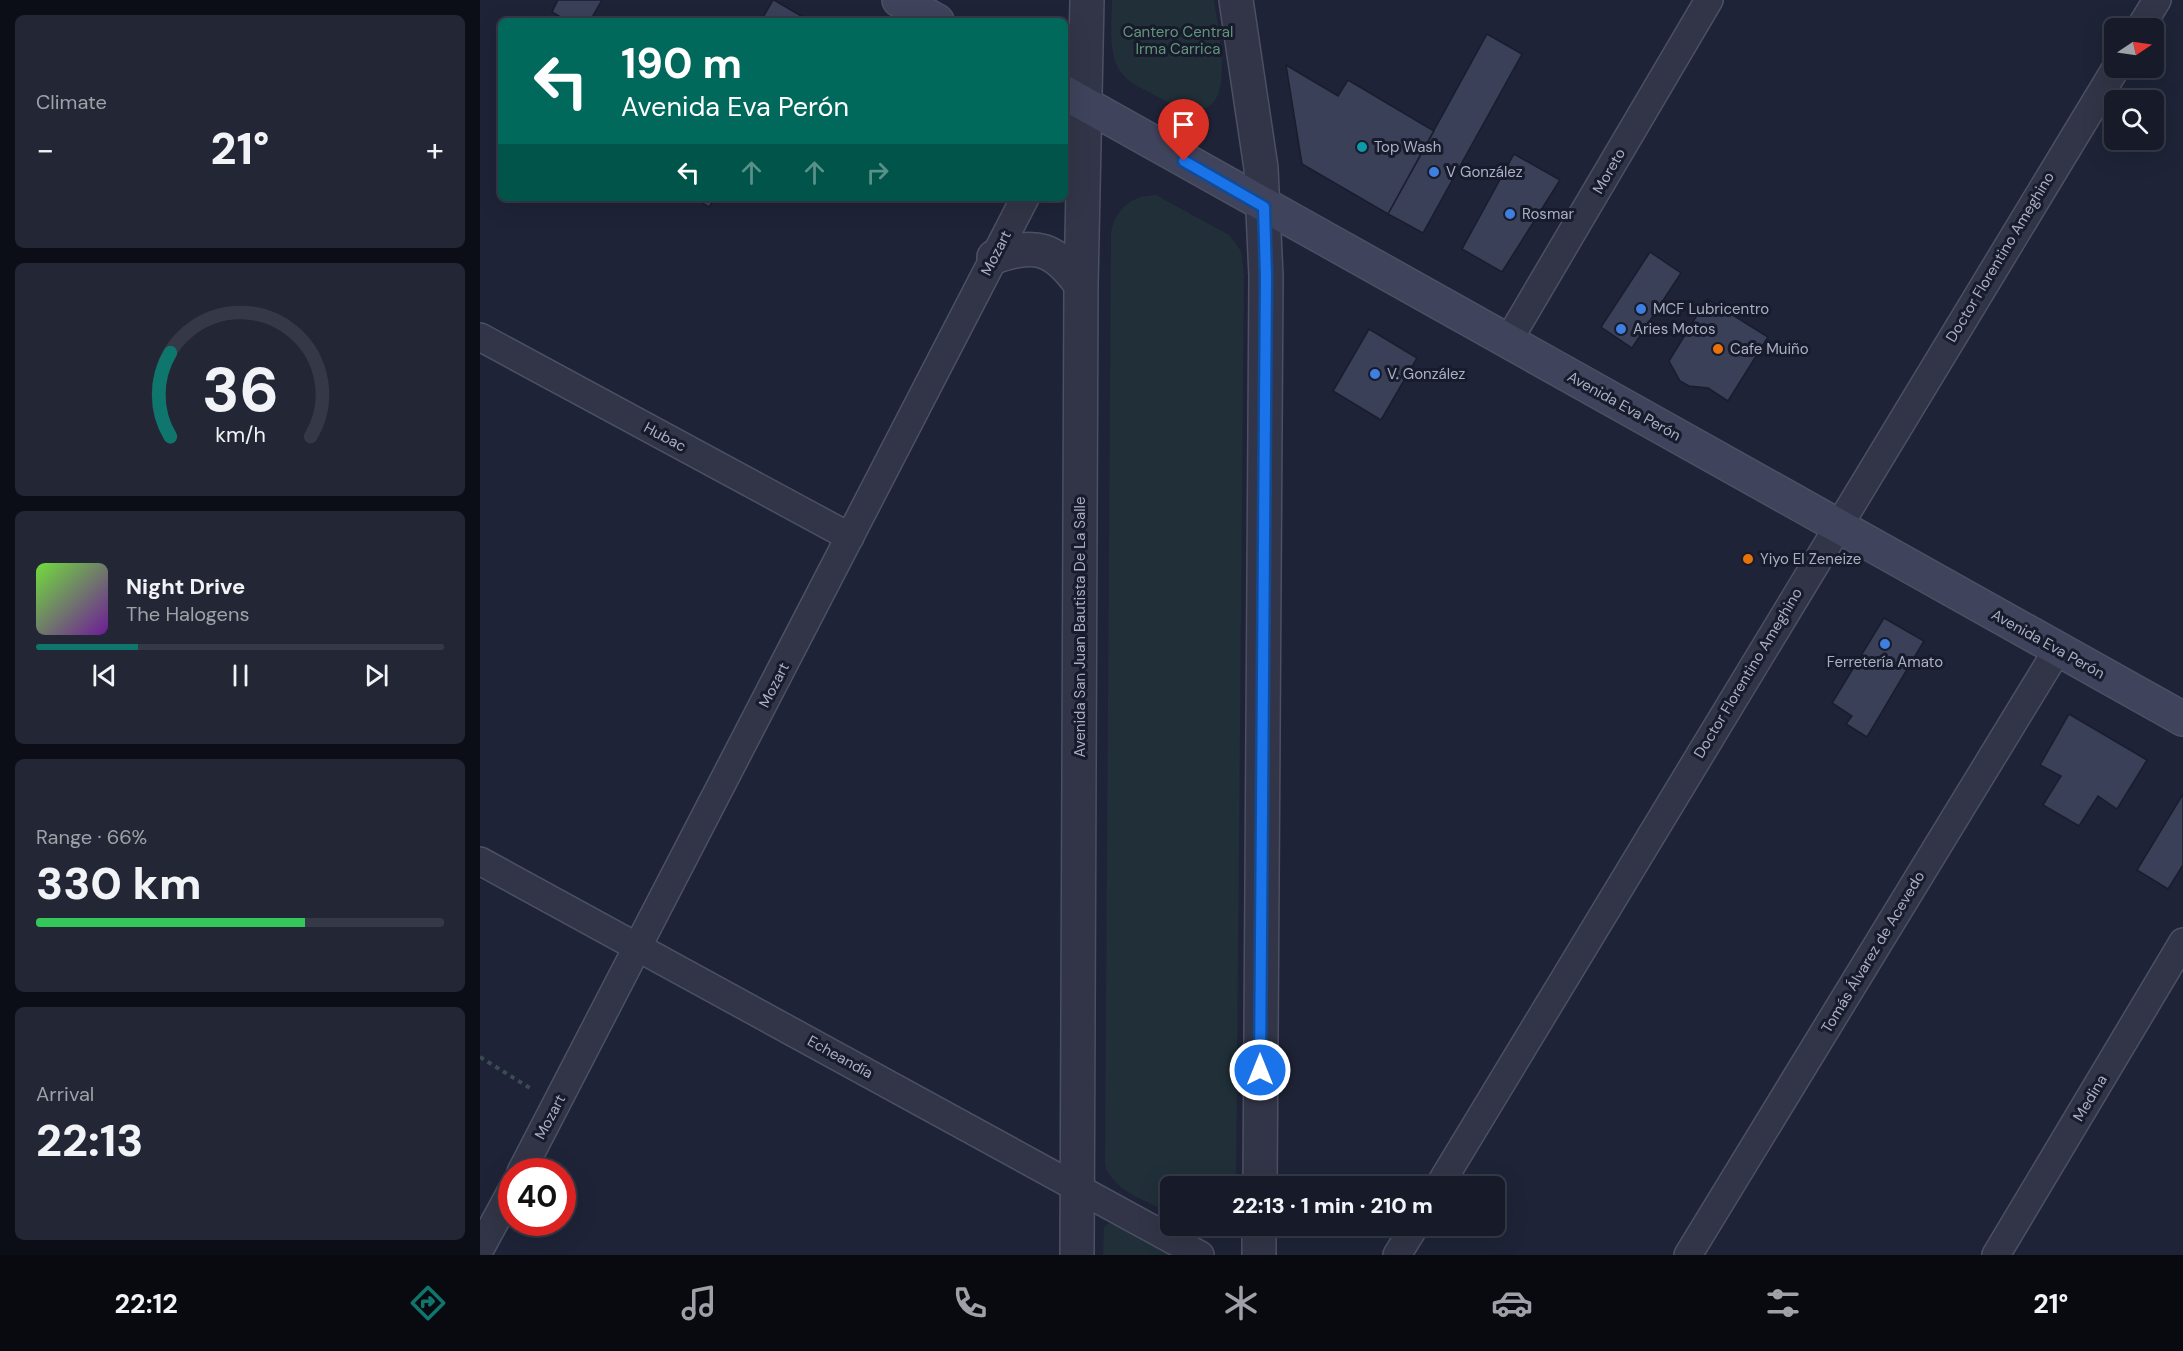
<!DOCTYPE html>
<html lang="en">
<head>
<meta charset="utf-8">
<style>
	body { margin:0; font-family:"DM Sans",sans-serif; background:#232735; color:#f1f3f6; height:100vh; display:flex; flex-direction:column; font-size:22px; white-space:nowrap }
	* { box-sizing:border-box; margin:0 }
	p { font-size:20px; color:#9ea1a8 }
	.icon { flex:none; width:33px; height:33px; fill:none; stroke:currentColor; stroke-width:2; stroke-linecap:round; stroke-linejoin:round }
	.map { position:relative; flex:1; overflow:hidden }
	.panel { display:flex; flex-direction:column; gap:15px; padding:15px; background:#0c0e17; width:480px }
	.panel>* { flex:none }
	.hud { position:absolute; left:18px; top:18px; width:570px; height:183px; border-radius:9px; box-shadow:0 6px 24px #0002,0 0 0 2px #353846; background:#00695c; color:#fff; overflow:hidden }
	.needle { width:39px; rotate:77deg }
	.controls { position:absolute; left:1624px; top:18px; display:grid; gap:12px }
	.controls a { display:grid; place-items:center; width:60px; height:60px; border-radius:9px; background:#161a29; box-shadow:0 6px 24px #0002,0 0 0 2px #353846; font-size:30px }
	.speed { position:absolute; left:18px; top:1158px; display:flex; gap:12px; font-size:30px; font-weight:700; text-align:center }
	.speed>* { display:grid; place-content:center; width:78px; height:78px; border-radius:50%; background:#161a29; box-shadow:0 6px 24px #0002,0 0 0 2px #353846; line-height:1 }
	.speed .limit { border:9px solid #d22; background:#fff; color:#111 }
	.pin { position:absolute; display:grid; place-items:center; width:51px; height:51px; color:#fff; margin:-62px -26px; border-radius:50% 50% 50% 0; rotate:-45deg; box-shadow:0 0 6px #0007 }
	.pin .icon { rotate:45deg }
	.me { position:absolute; width:66px; margin:-33px; rotate:0deg; stroke-linejoin:round; filter:drop-shadow(0 0 4px #0008) }
	.turn { display:flex; align-items:center; gap:21px; height:126px; padding:0 24px; font-size:27px }
	.turn .icon { width:78px; height:78px; stroke-width:2.5 }
	.turn b { display:block; font-size:42px; line-height:51px }
	.lanes { display:flex; align-items:center; height:57px; padding:0 24px; background:#0003; justify-content:center; gap:30px; direction:ltr }
	.lanes .off { opacity:.35 }
	.big { font-size:45px; font-weight:800; line-height:1.1 }
	.panel .tile { flex:1; display:flex; flex-direction:column; justify-content:center; gap:9px; min-width:0; padding:0 21px; border-radius:9px; background:#232735 }
	.panel .dial { align-items:center; gap:0 }
	.dial svg { height:156px; overflow:visible; fill:none; stroke:#353846; stroke-width:7; stroke-linecap:round; text-anchor:middle }
	.dial text { fill:#f1f3f6; stroke:none }
	.song { display:flex; align-items:center; gap:18px }
	.cover { width:72px; height:72px; border-radius:9px; background:linear-gradient(135deg,hsl(100 70% 55%),hsl(280 70% 35%)) }
	.played { height:6px; border-radius:3px; background:linear-gradient(90deg,#0f766e 25%,#353846 25%) }
	.keys { display:flex; justify-content:space-around; direction:ltr }
	.heat { display:flex; justify-content:space-between; align-items:center; font-size:33px; direction:ltr }
	.charge { height:9px; border-radius:4px; background:linear-gradient(90deg,#34c759 66%,#353846 0) }
	.trip { position:absolute; left:680px; top:1176px; width:345px; height:60px; border-radius:9px; background:#161a29; box-shadow:0 6px 24px #0002,0 0 0 2px #353846; font-weight:800; line-height:60px; text-align:center }
	.tab-bar { display:flex; height:96px; justify-content:space-around; align-items:center; background:#090a10; color:#9ea1a8 }
	.tab-bar .icon { width:42px; height:42px }
	.tab-bar .on { color:#0f766e }
	.tab-bar b { font-size:27px; color:#f1f3f6 }
	main { display:flex; flex:1; min-height:0 }
	.map>svg:first-child { display:block }
</style>
</head>
<body>
<main>
<section class="panel">
<div class="tile"><p>Climate</p>
<div class="heat"><a>−</a><b class="big">21°</b><a>+</a></div>
</div>
<div class="tile dial"><svg viewBox="0 0 100 80">
<path d="M14 69A42 42 0 1 1 86 69"/>
<path d="M14 69A42 42 0 0 1 14 26" stroke="#0f766e"/>
<text x="50" y="56" font-size="32" font-weight="700">36</text>
<text x="50" y="72" font-size="11">km/h</text>
</svg></div>
<div class="tile">
<div class="song"><i class="cover"></i><div><b>Night Drive</b><p>The Halogens</p></div></div>
<div class="played"></div>
<div class="keys"><svg class="icon" aria-label="previous" viewBox="0 0 24 24"><path d="M18 5L8 12l10 7zM5 5v14"/></svg><svg class="icon" aria-label="pause" viewBox="0 0 24 24"><path d="M8 5v14M16 5v14"/></svg><svg class="icon" aria-label="next" viewBox="0 0 24 24"><path d="M6 5l10 7-10 7zM19 5v14"/></svg></div>
</div>
<div class="tile"><p>Range · 66%</p><b class="big">330 km</b><div class="charge"></div></div>
<div class="tile"><p>Arrival</p><b class="big">22:13</b></div>
</section>
<div class="map">
<svg width="1703" height="1255" viewBox="0 0 1703 1255">
	<rect width="100%" height="100%" fill="#1e2337"/>
	<path fill="#202f38" d="M632 0H734C740 43 764 143 682 99 668 91 646 83 638 68 628 48 632 21 632 0Z
		M676 195 749 235 761 251 764 274 756 1186H690V1213C667 1201 633 1191 625 1165L631 233C635 210 651 195 676 195Z
		M629 1223 633 1224 690 1255H623L624 1227Z
		M713 1226H750L736 1232Z"/>
	<path fill="#3a4058" stroke="#191d2e" stroke-width="1.5" d="M78 0H122L110 21H87L72 12Z
		M293 0H294L330 21H281Z
		M1007 34 1042 54 943 233 908 214Z
		M806 65 858 96 868 80 954 131 908 214 822 164Z
		M1034 154 1080 180 1022 272 982 249Z
		M214 198H235L229 207Z
		M1170 252 1201 273 1152 348 1121 327Z
		M1227 299 1288 337 1248 401 1228 388 1209 386 1200 381 1189 361Z
		M889 329 937 358 901 420 853 391Z
		M1404 618 1444 641 1387 737 1366 724 1372 716 1352 703Z
		M1589 714 1667 760 1637 809 1618 796 1599 826 1563 805 1581 776 1560 765Z
		M1703 794V865L1688 889 1657 870Z"/>
	<g fill="none" stroke-linecap="round" stroke-linejoin="round">
		<defs>
			<path id="minor" d="M1660 28 1677 0
				M585 130 603 103
				M0 337 370 537
				M1028 341 1229 0
				M0 861 720 1255
				M41 1172 545 198
				M959 1186 1636 68
				M0 1249 32 1190
				M917 1255 935 1226
				M1208 1255 1578 649
				M1516 1255 1703 942"/>
			<path id="tertiary" d="M756 0 781 168 786 276 780 1186
				M514 257C556 242 575 248 601 285
				M597 1255 601 285 607 0
				M779 1255V1226"/>
			<path id="secondary" d="M419 0 457 21
				M585 93 1703 719"/>
		</defs>
		<use href="#minor" stroke="#4c5063" stroke-width="30"/>
		<use href="#tertiary" stroke="#4c5063" stroke-width="36"/>
		<use href="#secondary" stroke="#4c5063" stroke-width="36"/>
		<path stroke="#3a4b52" stroke-width="4" stroke-dasharray="4.5 4.5" stroke-linecap="butt" d="M0 1057 53 1090"/>
		<use href="#minor" stroke="#323547" stroke-width="27"/>
		<use href="#tertiary" stroke="#323547" stroke-width="33"/>
		<use href="#secondary" stroke="#3f435b" stroke-width="33"/>
	</g>
	<g fill="none" stroke-linecap="round" stroke-linejoin="round">
		<defs>
			<path id="route" d="M704 161 784 207 786 276 780 1070"/>
		</defs>
		<use href="#route" stroke="#114b97" stroke-width="15"/>
		<use href="#route" stroke="#1a73e8" stroke-width="10"/>
	</g>
	<circle fill="#0f9aa8" stroke="#171b2b" stroke-width="2" cx="882" cy="147" r="6"/>
	<g fill="#3f7fe0" stroke="#171b2b" stroke-width="2">
		<circle cx="954" cy="172" r="6"/>
		<circle cx="1030" cy="214" r="6"/>
		<circle cx="1161" cy="309" r="6"/>
		<circle cx="1141" cy="329" r="6"/>
		<circle cx="895" cy="374" r="6"/>
		<circle cx="1405" cy="644" r="6"/>
	</g>
	<g fill="#e8710a" stroke="#171b2b" stroke-width="2">
		<circle cx="1238" cy="349" r="6"/>
		<circle cx="1268" cy="559" r="6"/>
	</g>
	<g text-anchor="middle" dominant-baseline="central" stroke-width="6" stroke-linejoin="round" paint-order="stroke">
		<g font-size="15" fill="#62967a" stroke="#171b2b">
			<text x="698" y="32">Cantero Central<tspan x="698" dy="17">Irma Carrica</tspan></text>
		</g>
		<g font-size="15" fill="#abafc5" stroke="#171b2b" text-anchor="start">
			<text x="894" y="147">Top Wash</text>
			<text x="966" y="172">V González</text>
			<text x="1042" y="214">Rosmar</text>
			<text x="1173" y="309">MCF Lubricentro</text>
			<text x="1153" y="329">Aries Motos</text>
			<text x="1250" y="349">Cafe Muiño</text>
			<text x="907" y="374">V. González</text>
			<text x="1280" y="559">Yiyo El Zeneize</text>
			<text x="1405" y="662" text-anchor="middle">Ferretería Amato</text>
		</g>
		<g font-size="15" fill="#abafc5" stroke="#171b2b">
			<text transform="translate(1129 171) rotate(-60)">Moreto</text>
			<text transform="translate(516 253) rotate(-63)">Mozart</text>
			<text transform="translate(1520 257) rotate(-59)">Doctor Florentino Ameghino</text>
			<text transform="translate(1144 406) rotate(29)">Avenida Eva Perón</text>
			<text transform="translate(185 437) rotate(28)">Hubac</text>
			<text transform="translate(600 627) rotate(-90)">Avenida San Juan Bautista De La Salle</text>
			<text transform="translate(1568 644) rotate(29)">Avenida Eva Perón</text>
			<text transform="translate(1268 673) rotate(-59)">Doctor Florentino Ameghino</text>
			<text transform="translate(294 685) rotate(-63)">Mozart</text>
			<text transform="translate(1393 952) rotate(-59)">Tomás Álvarez de Acevedo</text>
			<text transform="translate(360 1057) rotate(29)">Echeandía</text>
			<text transform="translate(1610 1098) rotate(-59)">Medina</text>
			<text transform="translate(70 1117) rotate(-62)">Mozart</text>
		</g>
	</g>
</svg>
<div class="controls">
<a><svg class="needle" viewBox="-14 -14 28 28"><path d="M0-13l5 13h-10z" fill="#e53935"/><path d="M0 13l5-13h-10z" fill="#9ea1a8"/></svg></a>
<a><svg class="icon" aria-label="search" viewBox="0 0 24 24"><circle cx="10" cy="10" r="6"/><path d="M15 15l6 6"/></svg></a>
</div>
<div class="speed"><div class="limit">40</div></div>
<div class="pin" style="left:704px;top:161px;background:#d93025"><svg class="icon" aria-label="arrive" viewBox="0 0 24 24"><path d="M6 21V4h12l-3 4 3 4H6"/></svg></div>
<svg class="me" style="left:780px;top:1070px" viewBox="-20 -20 40 40"><circle r="17" fill="#1a73e8" stroke="#fff" stroke-width="3"/><path d="M0-11L8 9 0 5-8 9z" fill="#fff"/></svg>
<div class="trip">22:13 · 1 min · 210 m</div>
<div class="hud">
<div class="turn"><svg class="icon" aria-label="left" viewBox="0 0 24 24"><path d="M17 20v-9H6M10 6l-5 5 5 5"/></svg><div><b>190 m</b>Avenida Eva Perón</div></div>
<div class="lanes"><svg class="icon" aria-label="left" viewBox="0 0 24 24"><path d="M17 20v-9H6M10 6l-5 5 5 5"/></svg><svg class="icon off" aria-label="ahead" viewBox="0 0 24 24"><path d="M12 20V5M6 11l6-6 6 6"/></svg><svg class="icon off" aria-label="ahead" viewBox="0 0 24 24"><path d="M12 20V5M6 11l6-6 6 6"/></svg><svg class="icon off" aria-label="right" viewBox="0 0 24 24"><path d="M7 20v-9h11M14 6l5 5-5 5"/></svg></div>
</div>
</div>
</main>
<nav class="tab-bar">
<b>22:12</b>
<svg class="icon on" aria-label="directions" viewBox="0 0 24 24"><path d="M12 3l9 9-9 9-9-9zM9 14v-3h6M13 9l2 2-2 2"/></svg>
<svg class="icon" aria-label="music" viewBox="0 0 24 24"><path d="M9 18V5l10-2v13"/><circle cx="6" cy="18" r="3"/><circle cx="16" cy="16" r="3"/></svg>
<svg class="icon" aria-label="phone" viewBox="0 0 24 24"><path d="M5 4h4l2 5-3 2q2 4 5 5l2-3 5 2v4C11 20 4 13 5 4z"/></svg>
<svg class="icon" aria-label="climate" viewBox="0 0 24 24"><path d="M12 3v18M4 7l16 10M4 17L20 7"/></svg>
<svg class="icon" aria-label="car" viewBox="0 0 24 24"><path d="M5 17H2v-5l4-1 3-4h7l3 4 3 1v5h-3M9 17h6M6 11h13"/><circle cx="7" cy="17" r="2"/><circle cx="17" cy="17" r="2"/></svg>
<svg class="icon" aria-label="filters" viewBox="0 0 24 24"><path d="M4 7h16M4 17h16"/><circle cx="9" cy="7" r="2"/><circle cx="15" cy="17" r="2"/></svg>
<b>21°</b>
</nav>
</body>
</html>
